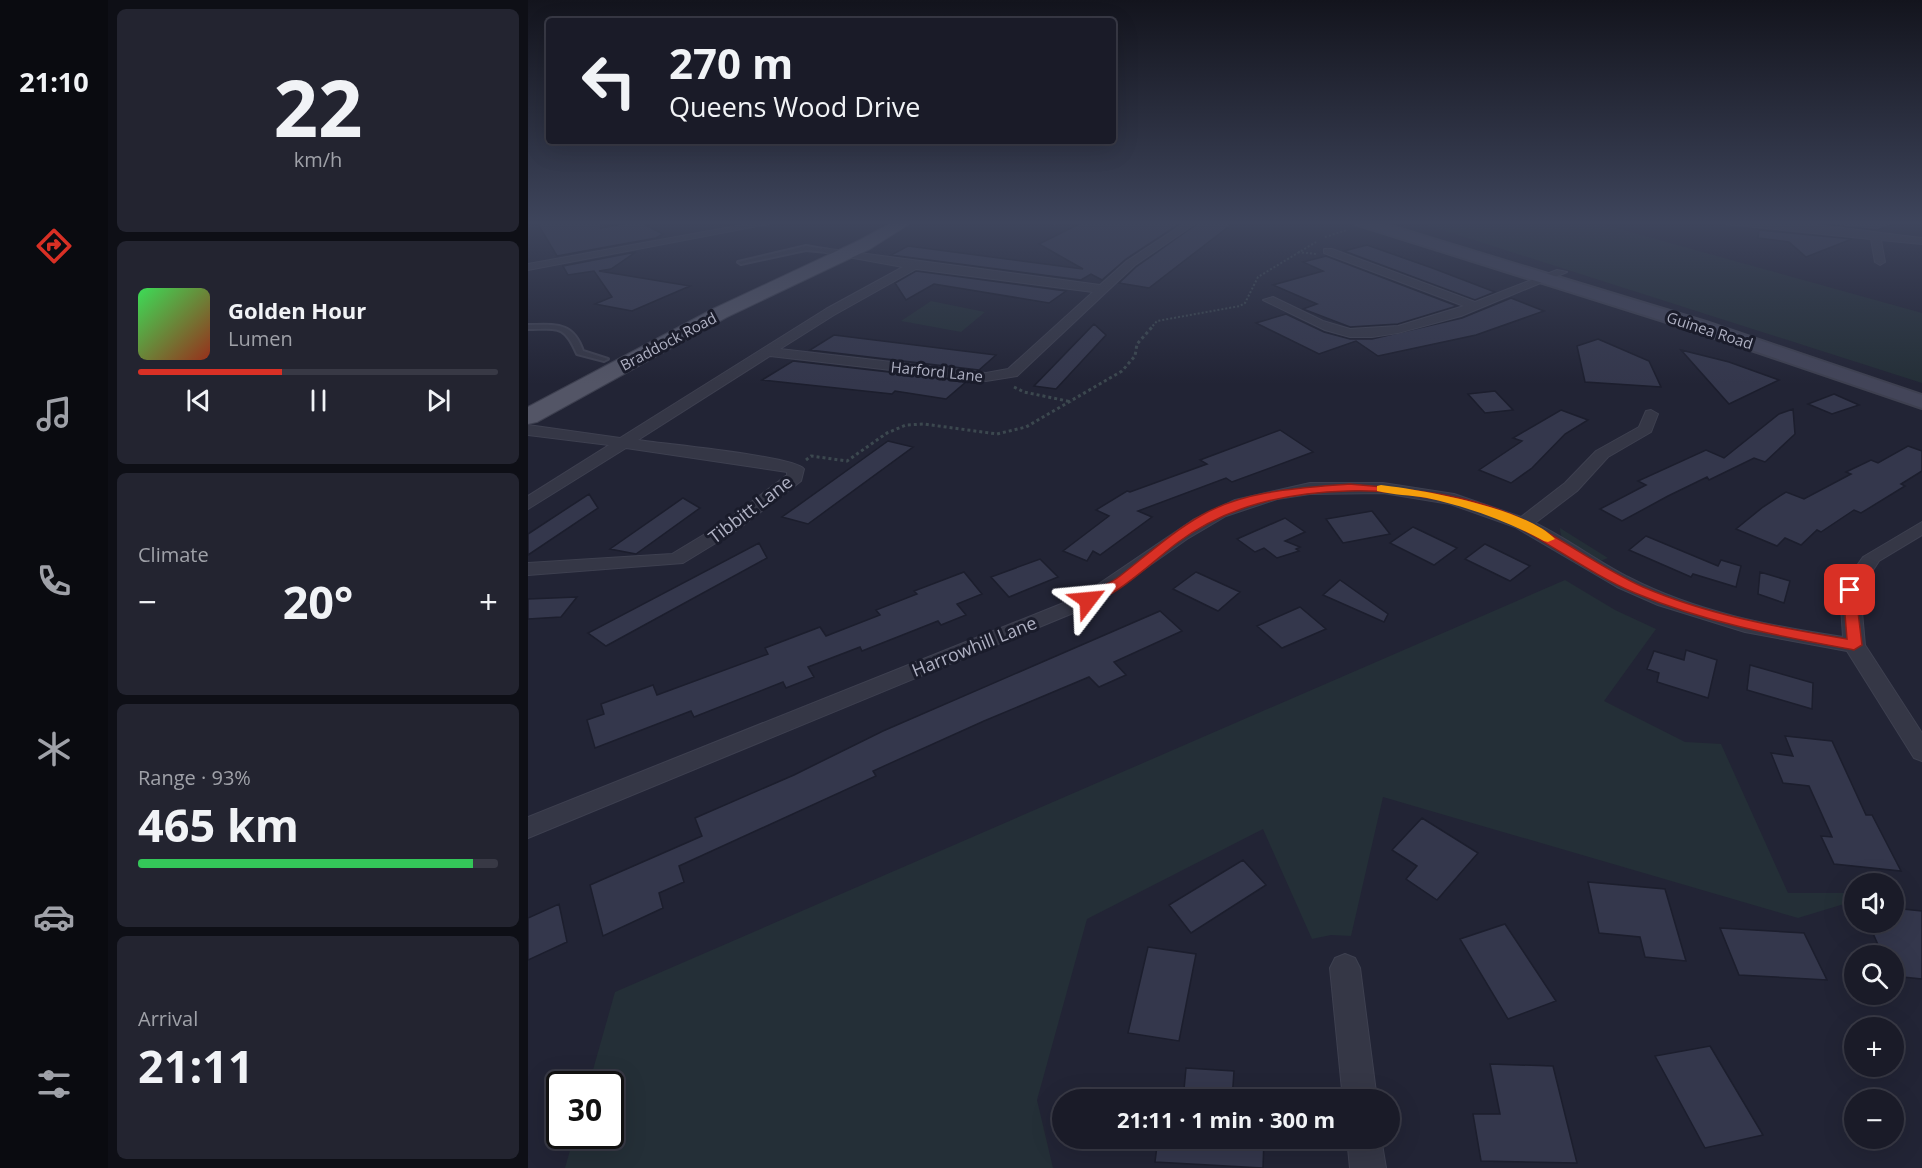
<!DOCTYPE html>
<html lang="en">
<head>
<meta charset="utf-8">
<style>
	body { margin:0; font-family:"Open Sans",sans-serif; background:#232430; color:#f1f3f6; height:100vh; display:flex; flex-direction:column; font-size:22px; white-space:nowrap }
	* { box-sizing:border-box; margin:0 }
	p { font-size:20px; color:#9fa1a8 }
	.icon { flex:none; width:33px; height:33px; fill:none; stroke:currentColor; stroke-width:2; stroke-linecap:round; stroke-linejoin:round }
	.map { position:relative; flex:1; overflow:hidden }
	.panel { display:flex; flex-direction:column; gap:9px; padding:9px; background:#0e0f16; width:420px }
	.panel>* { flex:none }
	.guide { position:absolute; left:18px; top:18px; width:570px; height:126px; border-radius:6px; box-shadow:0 6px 24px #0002,0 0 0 2px #383945; background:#1a1b28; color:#f1f3f6; overflow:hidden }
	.controls { position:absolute; left:1316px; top:873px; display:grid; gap:12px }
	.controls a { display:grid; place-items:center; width:60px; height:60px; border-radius:50%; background:#1a1b28; box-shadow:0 6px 24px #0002,0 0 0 2px #383945; font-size:30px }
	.speed { position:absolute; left:18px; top:1071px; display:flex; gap:12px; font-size:30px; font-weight:700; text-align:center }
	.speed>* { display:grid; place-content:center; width:78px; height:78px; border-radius:50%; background:#1a1b28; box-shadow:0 6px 24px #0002,0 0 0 2px #383945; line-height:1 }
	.speed .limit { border:3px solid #111; border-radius:9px; background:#fff; color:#111 }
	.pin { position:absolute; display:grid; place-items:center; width:51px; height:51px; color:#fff; margin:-26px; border-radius:12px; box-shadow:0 3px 9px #0006 }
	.me { position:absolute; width:66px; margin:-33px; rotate:61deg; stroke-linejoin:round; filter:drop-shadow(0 0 4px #0008) }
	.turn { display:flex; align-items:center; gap:21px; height:126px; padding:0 24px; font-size:27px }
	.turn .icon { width:78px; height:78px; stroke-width:2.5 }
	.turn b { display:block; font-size:42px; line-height:51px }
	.big { font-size:45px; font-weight:700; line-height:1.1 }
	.panel .card { flex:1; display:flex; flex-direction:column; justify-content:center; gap:9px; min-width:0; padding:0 21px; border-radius:9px; background:#232430 }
	.panel .dial { align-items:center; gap:0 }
	.dial b { font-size:78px; line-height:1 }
	.song { display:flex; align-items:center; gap:18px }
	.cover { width:72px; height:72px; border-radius:9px; background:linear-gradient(135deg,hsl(130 70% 55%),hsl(10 70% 35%)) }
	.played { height:6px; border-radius:3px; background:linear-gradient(90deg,#d93025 40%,#383945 40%) }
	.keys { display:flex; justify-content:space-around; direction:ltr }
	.heat { display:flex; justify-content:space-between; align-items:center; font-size:33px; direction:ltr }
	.charge { height:9px; border-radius:4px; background:linear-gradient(90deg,#34c759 93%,#383945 0) }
	.trip { position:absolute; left:524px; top:1089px; width:348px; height:60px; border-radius:30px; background:#1a1b28; box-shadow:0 6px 24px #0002,0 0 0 2px #383945; font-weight:700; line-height:60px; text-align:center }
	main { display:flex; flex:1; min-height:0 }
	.dock { display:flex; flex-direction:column; width:108px; justify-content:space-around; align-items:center; background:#0a0b10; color:#9fa1a8 }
	.dock .icon { width:42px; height:42px }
	.dock .current { color:#d93025 }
	.dock b { font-size:27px; color:#f1f3f6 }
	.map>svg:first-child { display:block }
</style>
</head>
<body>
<main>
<nav class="dock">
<b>21:10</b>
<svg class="icon current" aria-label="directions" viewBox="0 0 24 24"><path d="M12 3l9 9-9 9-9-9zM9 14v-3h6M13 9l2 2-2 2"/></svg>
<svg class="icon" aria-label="music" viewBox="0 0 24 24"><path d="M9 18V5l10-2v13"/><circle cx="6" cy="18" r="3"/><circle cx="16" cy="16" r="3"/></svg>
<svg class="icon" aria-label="phone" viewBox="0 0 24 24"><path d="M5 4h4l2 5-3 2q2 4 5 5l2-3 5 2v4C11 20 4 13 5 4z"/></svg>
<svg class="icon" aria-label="climate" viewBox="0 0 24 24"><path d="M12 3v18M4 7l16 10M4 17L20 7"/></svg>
<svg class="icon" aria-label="car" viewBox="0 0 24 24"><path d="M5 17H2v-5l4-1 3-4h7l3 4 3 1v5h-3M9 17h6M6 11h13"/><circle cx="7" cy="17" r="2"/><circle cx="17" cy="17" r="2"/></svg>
<svg class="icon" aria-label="filters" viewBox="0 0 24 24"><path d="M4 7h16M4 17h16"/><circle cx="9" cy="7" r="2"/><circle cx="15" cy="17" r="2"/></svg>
</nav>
<section class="panel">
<div class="card dial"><b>22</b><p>km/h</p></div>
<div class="card">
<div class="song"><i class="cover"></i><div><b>Golden Hour</b><p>Lumen</p></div></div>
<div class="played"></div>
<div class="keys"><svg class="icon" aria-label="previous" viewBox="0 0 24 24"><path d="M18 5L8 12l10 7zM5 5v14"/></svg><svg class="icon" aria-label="pause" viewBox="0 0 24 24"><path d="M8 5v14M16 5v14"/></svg><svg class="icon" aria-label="next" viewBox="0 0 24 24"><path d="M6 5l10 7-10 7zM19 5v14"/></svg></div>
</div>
<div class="card"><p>Climate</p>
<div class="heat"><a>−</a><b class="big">20°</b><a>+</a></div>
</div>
<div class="card"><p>Range · 93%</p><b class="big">465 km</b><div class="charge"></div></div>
<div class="card"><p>Arrival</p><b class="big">21:11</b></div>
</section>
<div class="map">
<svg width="1394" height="1168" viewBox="0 0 1394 1168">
	<rect width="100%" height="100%" fill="#222435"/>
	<path fill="#242f37" d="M886 221H1063L1394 313V383Z
		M403 301 457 312 433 332 373 321Z
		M1032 528 1080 558 1067 563C1053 554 1032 547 1032 528Z
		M1037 580 1087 610 1128 629 1076 701 1157 742 1193 744 1260 893H1326V901L1270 918 855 797 823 936 803 935 784 939 735 829 559 919 509 1100 525 1168H37L46 1136H82V1084H61L87 992Z"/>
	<path fill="#34374c" stroke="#1c1e2d" stroke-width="1.5" d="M8 221H73V228L110 221 135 234 128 238 29 256Z
		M557 221H656L598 259 574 280 563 274 553 280 363 255 380 246 555 269 511 244Z
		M673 221H708L621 288 591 283 608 267Z
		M1265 221H1369V223L1349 230Z
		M1231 230 1324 239 1278 257 1261 242 1230 238Z
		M839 245 907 269 967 292 947 300 816 251Z
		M108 252 83 269 71 271 162 286 104 311 67 304 84 297 66 271 40 275 35 266Z
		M798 256 929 306 870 324 822 327 775 309 789 304 745 285 795 271 775 262Z
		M388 271 538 291 521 303 406 284 378 300 367 283Z
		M983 298 1016 311 948 335 850 356 828 341 791 354 728 323 758 314 796 332 822 339H844L934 318Z
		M566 324 578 335 528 389 506 386Z
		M306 335 468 355 451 370 282 350Z
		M1070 339 1121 361 1133 387 1057 382 1049 346Z
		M1153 350 1201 362 1251 380 1201 404Z
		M265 361 439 381 418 399 367 391 364 394 234 380Z
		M967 391 985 410 957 413 940 394Z
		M1306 394 1331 405 1304 414 1280 404Z
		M1265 409 1267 434 1237 462 1226 458 1181 480 1179 477 1140 496 1094 521 1072 509 1118 485 1110 481 1178 450 1196 458 1251 414Z
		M1033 410 1060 420 1037 434 1004 468 983 483 951 470 994 441 985 438Z
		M752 430 785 452 704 482 698 478 610 511 624 517 572 555 565 551 559 561 535 551 581 516 568 510 599 491 602 492 679 464 672 460Z
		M360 441 385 447 280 524 254 517Z
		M1380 446 1394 451V471L1373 484 1377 486 1333 513 1326 510 1293 532 1289 530 1273 545 1257 538 1249 546 1208 529 1235 507 1258 492 1276 499 1323 474 1318 472 1343 460 1350 463Z
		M61 494 70 508 0 555V534Z
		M155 498 172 508 108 554 82 549Z
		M844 511 862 534 815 543 798 519Z
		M757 518 777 532 757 541 772 547 768 549 771 551 749 558 736 548 727 552 709 539Z
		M885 527 929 548 906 565 862 543Z
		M1118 536 1190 566 1193 560 1213 566 1208 587 1165 574 1163 577 1101 550Z
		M231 543 239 558 78 646 60 633Z
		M957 544 1002 566 982 581 937 559Z
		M512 559 530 577 481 597 463 577Z
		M436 572 454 594 429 604 438 615 413 625 410 621 334 651 332 647 280 667 286 677 258 688 255 682 166 717 163 711 67 748 59 720 76 714 73 704 125 685 129 695 240 654 237 648 292 627 298 636 352 615 348 610 389 594 386 591Z
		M668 572 712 592 690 611 645 589Z
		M1232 572 1262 581 1256 603 1230 594Z
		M812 580 860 614 856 622 795 595Z
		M49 597 33 617 0 619V599Z
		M772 607 798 629 754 648 729 626Z
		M632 611 654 631 586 662 598 675 571 687 561 677 456 721 345 771 348 776 151 866 156 882 131 893 135 908 75 936 62 885 174 836 167 818 266 775 355 731Z
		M1158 650 1189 660 1180 698 1129 682 1131 673 1119 669 1126 651 1156 660Z
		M1222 665 1285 683 1284 709 1219 690Z
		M1257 736 1304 741 1338 815H1344L1373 871 1306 864 1293 836 1304 837 1281 786 1255 783 1243 753 1265 756Z
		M894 818 950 853 909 900 878 879 889 866 864 850Z
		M715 860 738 885 663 933 641 905Z
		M1060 882 1137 889 1158 961 1117 957 1112 937 1071 933Z
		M31 904 39 942 0 960V918Z
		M1365 908 1394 911V979L1365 976V956H1355L1340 922H1365Z
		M977 924 1028 1001 980 1019 932 939Z
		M1192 928 1276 933 1299 980 1211 975Z
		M620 947 668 954 651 1041 600 1033Z
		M1182 1046 1235 1135 1177 1148 1127 1056Z
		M962 1064 1025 1066 1049 1163 953 1161 945 1114H972Z
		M658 1068 706 1071 704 1100H655Z
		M630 1138H736L735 1168 627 1162Z"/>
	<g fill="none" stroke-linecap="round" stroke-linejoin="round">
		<defs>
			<path id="lane" d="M278 246 301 250 298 252 278 250 213 264 210 262Z
				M0 325C27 325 45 321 55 351L80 359 76 361 49 354C36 324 30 329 0 329Z"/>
			<path id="street" d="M236 221H256L0 270V264Z
				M516 221H532L527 224Z
				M660 221H671L607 265 489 376 458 381 242 356 110 440C134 444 266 456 276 469L273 481 209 530 155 563 0 575V563L144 554 197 522 259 475V472L98 448 0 509V496L81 445 0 435V425L92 438 298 309 375 267 298 253 293 250 294 248 572 285 599 261ZM388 269 565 292 480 369 458 373 252 349 306 315Z
				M1193 221C1257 218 1331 231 1394 238V244L1353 240 1357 262 1352 265 1347 262 1343 239 1198 224Z
				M796 249H804L947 302 1029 270 1039 272 933 316 870 333 844 337H822L797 330 735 300 745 297 795 321 822 329 870 326 936 306 796 253Z
				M1123 410 1130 414 1123 432 1080 457 1049 491 1007 523C1040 539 1070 562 1102 578 1168 612 1243 626 1315 637L1312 590 1335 557 1394 522V535L1351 561 1332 590 1337 645 1394 733V761L1386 758 1319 651 1217 632 1130 605 1089 587 987 527 922 504 855 493 782 494 749 499 698 516 659 539 567 604 0 838V817L553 596 665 520 707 500 782 483H855L926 494 993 517 1037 483 1068 451 1111 427 1118 411Z
				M817 954 827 958 832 968 849 1100H815L802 968 807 958Z
				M819 1138H853L858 1168H822Z"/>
			<path id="secondary" d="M825 221H846L1178 322 1394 395V408L1164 330 827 224Z"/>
			<path id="primary" d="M367 221H386L342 249 199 317 9 422 0 424V407L185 309 330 241Z"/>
		</defs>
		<use href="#lane" stroke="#3e4050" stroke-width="4"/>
		<use href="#street" stroke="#3e4050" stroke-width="2"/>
		<use href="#secondary" stroke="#3e4050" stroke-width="4"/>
		<use href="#primary" stroke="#3e4050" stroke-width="2"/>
		<path stroke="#3c484f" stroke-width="2" stroke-dasharray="2 2" stroke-linecap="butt" d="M797 237 819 230
			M770 252 788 254
			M622 329 629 321 712 306 717 303 730 277 788 242"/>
		<path stroke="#3c484f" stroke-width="3" stroke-dasharray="3 3" stroke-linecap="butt" d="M486 387 496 392 544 402
			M278 460 283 456 319 461 359 433 378 425 396 424 469 434 498 427 594 371 607 356 609 344 624 327"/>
		<use href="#lane" fill="#353746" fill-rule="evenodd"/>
		<use href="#street" fill="#353746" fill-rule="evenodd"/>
		<use href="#secondary" fill="#434559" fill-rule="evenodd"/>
		<use href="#primary" fill="#535566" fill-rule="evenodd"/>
	</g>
	<linearGradient id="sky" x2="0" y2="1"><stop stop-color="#13141d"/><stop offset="0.58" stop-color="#3e455c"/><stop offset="1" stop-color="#3e455c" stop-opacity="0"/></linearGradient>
	<rect width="1394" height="384" fill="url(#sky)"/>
	<path fill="#d93025" stroke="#8d1f18" stroke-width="1.5" d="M822 484C882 489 945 494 1000 522 1039 542 1075 569 1115 587 1180 615 1249 627 1319 639L1315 590 1317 587H1327L1334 645 1326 650C1251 636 1178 623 1107 593 1067 576 1030 549 992 528 947 503 872 489 820 491 758 493 700 505 649 543 631 556 577 608 555 603L553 600C563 589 581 585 592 576 619 555 644 532 674 515 718 490 773 488 822 484Z"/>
	<path fill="#f59e0b" d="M853 485C895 490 998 508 1027 539L1020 542 1016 541C979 521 940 507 899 498 883 495 865 495 849 491V486Z"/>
	<g text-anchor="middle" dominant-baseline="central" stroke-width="6" stroke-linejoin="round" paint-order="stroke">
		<g font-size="15" fill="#afb1c3" stroke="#1a1c2b">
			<text transform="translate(1182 330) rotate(18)">Guinea Road</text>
			<text transform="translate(140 341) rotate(-28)">Braddock Road</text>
			<text transform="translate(409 371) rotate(6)">Harford Lane</text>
		</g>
		<g font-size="18" fill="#afb1c3" stroke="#1a1c2b">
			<text transform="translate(222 509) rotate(-37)">Tibbitt Lane</text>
			<text transform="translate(446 646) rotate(-22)">Harrowhill Lane</text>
		</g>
	</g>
</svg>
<div class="controls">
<a><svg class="icon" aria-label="sound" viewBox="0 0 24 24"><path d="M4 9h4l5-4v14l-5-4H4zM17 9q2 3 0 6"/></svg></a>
<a><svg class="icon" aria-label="search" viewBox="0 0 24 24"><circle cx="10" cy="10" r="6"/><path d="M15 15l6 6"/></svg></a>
<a>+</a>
<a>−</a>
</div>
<div class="speed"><div class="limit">30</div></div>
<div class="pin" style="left:1322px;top:590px;background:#d93025"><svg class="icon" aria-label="arrive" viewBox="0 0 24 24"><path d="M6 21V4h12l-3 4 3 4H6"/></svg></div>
<svg class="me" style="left:560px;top:600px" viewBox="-20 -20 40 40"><path d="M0-17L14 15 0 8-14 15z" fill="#d93025" stroke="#fff" stroke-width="4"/></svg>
<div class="trip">21:11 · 1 min · 300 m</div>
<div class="guide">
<div class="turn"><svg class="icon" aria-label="left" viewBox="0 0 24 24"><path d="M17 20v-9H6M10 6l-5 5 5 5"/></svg><div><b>270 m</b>Queens Wood Drive</div></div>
</div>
</div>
</main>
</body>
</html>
